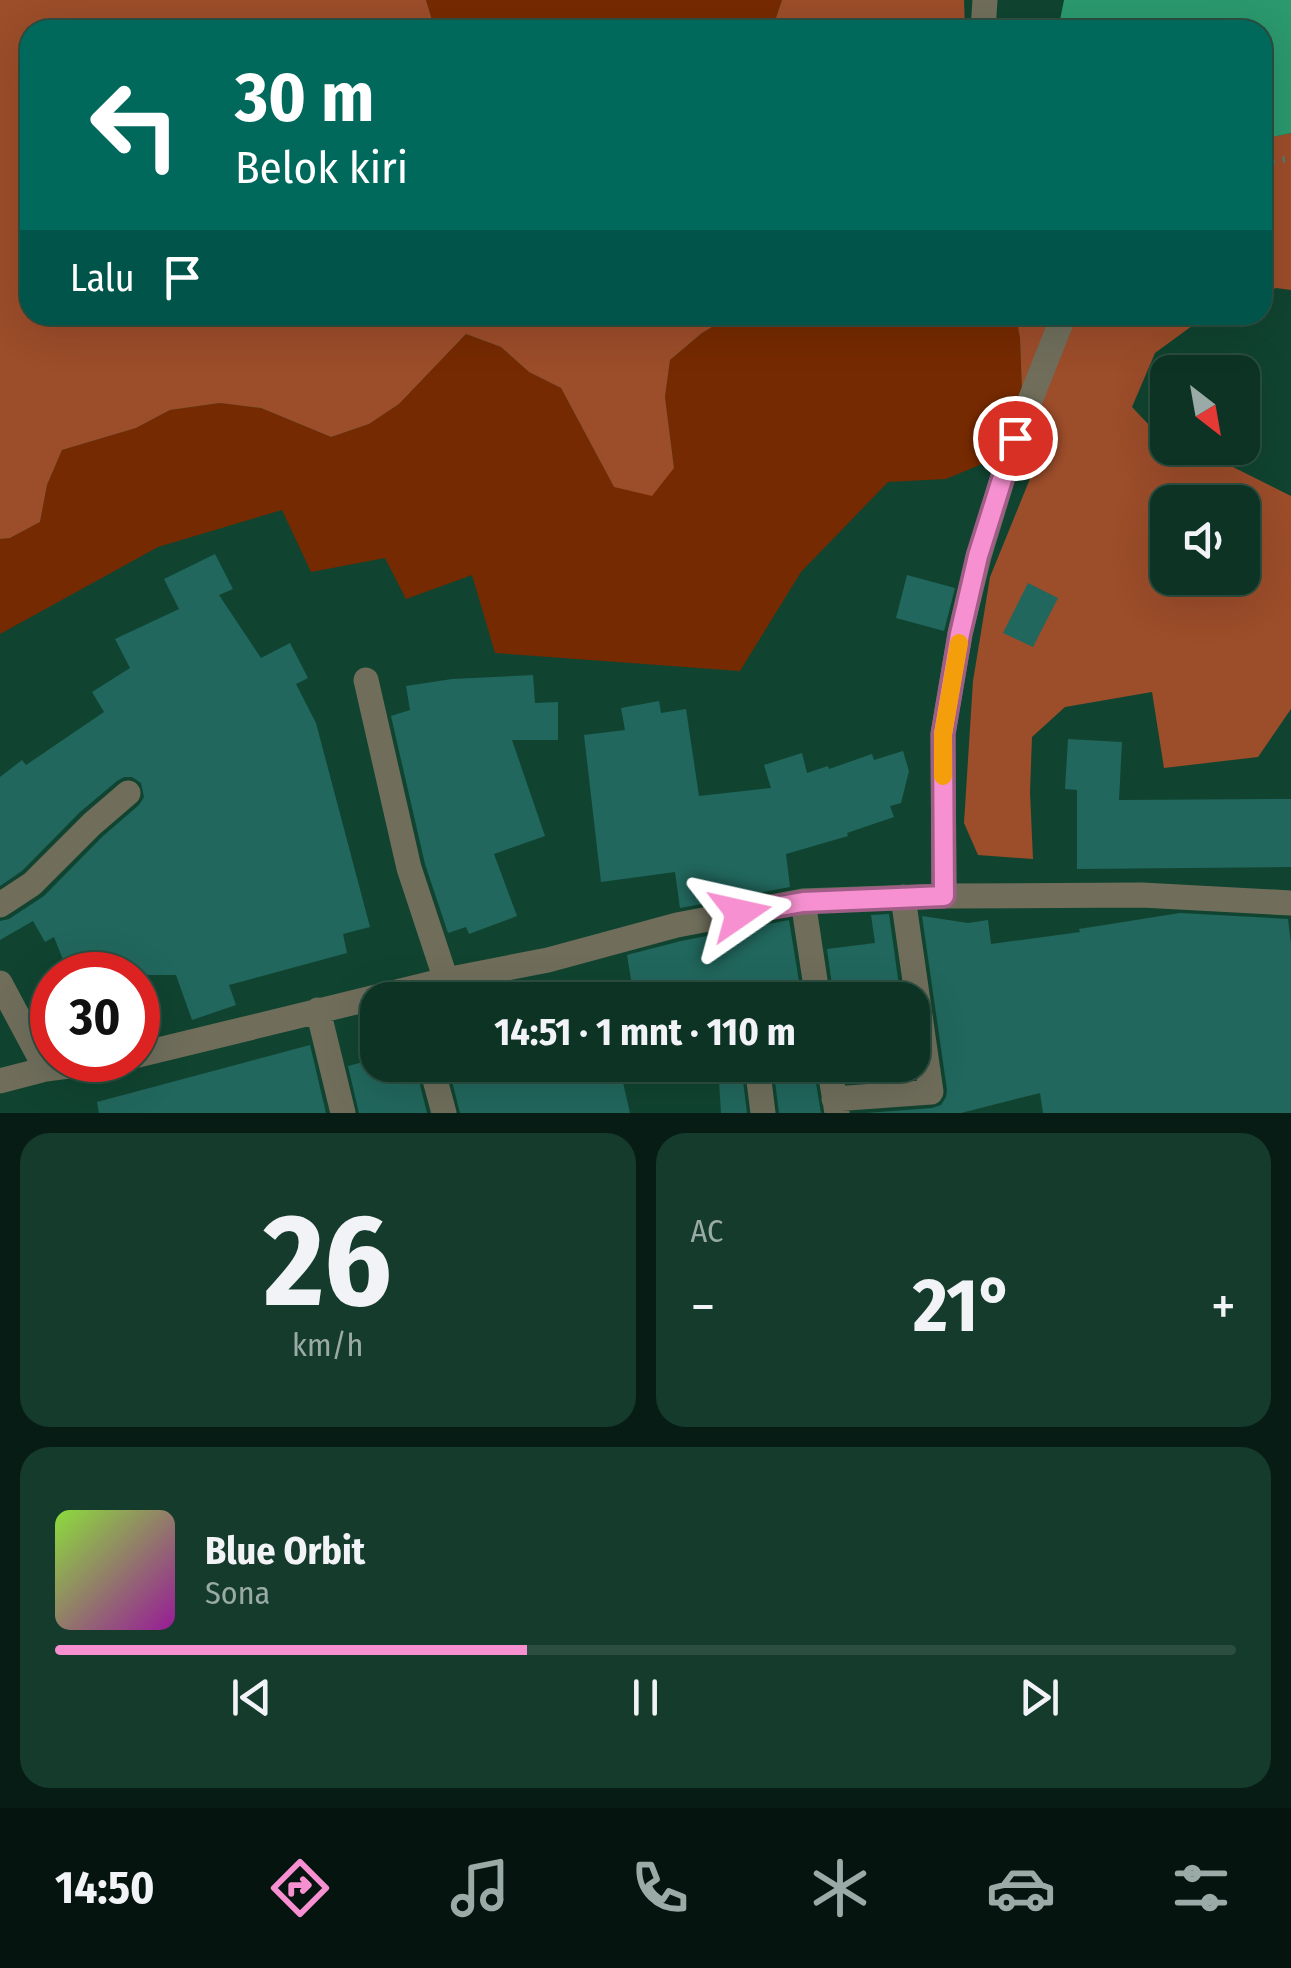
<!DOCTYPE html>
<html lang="id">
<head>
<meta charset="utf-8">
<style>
	body { margin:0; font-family:"Fira Sans Condensed",sans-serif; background:#153b2c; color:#f1f3f6; height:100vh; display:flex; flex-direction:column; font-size:38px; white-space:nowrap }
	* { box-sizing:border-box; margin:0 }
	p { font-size:32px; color:#9aaaa6 }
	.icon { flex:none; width:55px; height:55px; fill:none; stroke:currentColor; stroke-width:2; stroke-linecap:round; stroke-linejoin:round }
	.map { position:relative; height:1113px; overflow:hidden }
	.sheet { display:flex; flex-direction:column; gap:20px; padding:20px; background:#071c14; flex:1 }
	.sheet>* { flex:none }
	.banner { position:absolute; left:20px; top:20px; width:1252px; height:305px; border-radius:30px; box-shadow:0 10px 40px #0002,0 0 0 2px #2c4e41; background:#00695c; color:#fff; overflow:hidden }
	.needle { width:65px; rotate:149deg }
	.fabs { position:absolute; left:1150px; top:355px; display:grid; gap:20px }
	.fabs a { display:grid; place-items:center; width:110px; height:110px; border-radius:20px; background:#0c3324; box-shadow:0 10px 40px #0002,0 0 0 2px #2c4e41; font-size:50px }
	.speed { position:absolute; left:30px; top:952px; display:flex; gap:20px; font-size:50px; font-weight:700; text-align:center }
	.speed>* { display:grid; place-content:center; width:130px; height:130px; border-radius:50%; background:#0c3324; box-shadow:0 10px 40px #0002,0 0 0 2px #2c4e41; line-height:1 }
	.speed .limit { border:15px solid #d22; background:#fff; color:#111 }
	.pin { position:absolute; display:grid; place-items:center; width:85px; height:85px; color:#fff; margin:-42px; border:5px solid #fff; border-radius:50%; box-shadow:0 2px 10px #0007 }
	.me { position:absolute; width:110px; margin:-55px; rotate:79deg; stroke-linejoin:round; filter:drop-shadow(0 0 8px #0008) }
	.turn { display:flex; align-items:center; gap:35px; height:210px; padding:0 50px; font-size:45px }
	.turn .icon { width:130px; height:130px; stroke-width:2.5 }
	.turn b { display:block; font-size:70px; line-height:85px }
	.then { display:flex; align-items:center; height:95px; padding:0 50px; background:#0003; gap:20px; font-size:38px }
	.big { font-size:75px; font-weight:700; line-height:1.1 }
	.sheet .card { flex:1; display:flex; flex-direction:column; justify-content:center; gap:15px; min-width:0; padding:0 35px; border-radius:30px; background:#153b2c }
	.sheet .dial { align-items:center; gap:0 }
	.dial b { font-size:130px; line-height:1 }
	.song { display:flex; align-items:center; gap:30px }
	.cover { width:120px; height:120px; border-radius:15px; background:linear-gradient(135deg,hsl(90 70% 55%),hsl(300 70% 35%)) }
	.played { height:10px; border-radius:5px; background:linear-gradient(90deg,#f690d0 40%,#2c4e41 40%) }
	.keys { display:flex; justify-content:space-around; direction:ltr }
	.heat { display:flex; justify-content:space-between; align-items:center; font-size:55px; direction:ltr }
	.sheet .tiles { flex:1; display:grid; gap:20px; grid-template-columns:1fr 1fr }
	.card:last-child { grid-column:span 2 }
	.trip { position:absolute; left:360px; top:982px; width:570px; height:100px; border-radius:30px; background:#0c3324; box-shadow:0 10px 40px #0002,0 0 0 2px #2c4e41; font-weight:700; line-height:100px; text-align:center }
	.dock { display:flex; height:160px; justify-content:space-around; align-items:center; background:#05140e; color:#9aaaa6 }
	.dock .icon { width:70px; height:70px }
	.dock .selected { color:#f690d0 }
	.dock b { font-size:45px; color:#f1f3f6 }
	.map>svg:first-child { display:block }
</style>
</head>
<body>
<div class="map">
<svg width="1291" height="1113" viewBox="0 0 1291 1113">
	<rect width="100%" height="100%" fill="#104430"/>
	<path fill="#762a01" d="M426 0H782L772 30H435Z
		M732 315H1016L1020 338 1022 393 1047 437 946 479 888 482 801 572 740 671 495 653 472 575 406 599 385 558 311 572 282 510 158 547 0 634V539L10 538 40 522 47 485 62 450 136 428 170 410 220 403 261 408 331 437 369 424 399 404 466 334 501 347 529 372 561 388 614 487 674 468 665 397 670 360 702 333Z"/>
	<path fill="#9c4d2a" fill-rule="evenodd" d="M0 0H426L435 30H30V315H732L702 333 670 360 665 397 674 468 652 496 614 487 561 388 529 372 501 347 466 334 399 404 369 424 331 437 261 408 220 403 170 410 136 428 62 450 47 485 40 522 10 538 0 539Z
		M782 0H964L965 30H772Z
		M1291 133V290L1276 288 1263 294 1262 139Z
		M1016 315H1207L1155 353 1132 407 1167 444 1168 448H1171L1178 455 1231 466 1291 496V709L1258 757 1164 768 1152 692 1065 707 1032 737 1030 792 1033 859 978 855 964 823 973 681 990 577 1047 437 1022 393 1020 338ZM1168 502H1242V578H1168Z"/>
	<path fill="#2b986d" d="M1064 0H1291V133L1263 139 1262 30H1058Z"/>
	<path fill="#21675d" d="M215 554 233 589 219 595 261 658 290 643 308 678 296 684 316 723 370 927 343 934 347 953 229 985 236 1005 192 1020 176 975H69L54 937 45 942 33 921 0 940V921L9 919 44 896 103 836 139 805 144 797 141 783 132 777H124L117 781 80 812 22 871 0 886V777L22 760 26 765 104 712 92 692 130 668 115 639 179 609 164 579Z
		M907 575 955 588 944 631 896 618Z
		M1028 583 1058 598 1033 647 1003 633Z
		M533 675 535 703 558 702V740H512L545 836 494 854 517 916 469 934 466 927 448 933 425 864 391 716 410 710 406 686 452 679Z
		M659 701 661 713 686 709 699 796 771 788 764 765 802 753 807 773 828 766 829 769 872 754 874 760 903 751 909 771 901 803 890 806 894 817 847 833 848 836 786 854 790 887 680 908 675 872 601 882 584 735 625 730 621 708Z
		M1068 739 1122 742 1119 800 1291 799V867L1077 869V790L1065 789Z
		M1180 913 1288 919 1291 944V1113H1043L1040 1093 961 1113H866L932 1108 941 1105 946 1097 947 1090 922 916 968 923 988 920 991 944 1080 932 1079 929Z
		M889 914 901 1000H834L827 949 875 943 871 915Z
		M789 920 802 1000H733L732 982 634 998 627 955 681 941Z
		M310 1045 326 1113H99L97 1102Z
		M378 1058V1065H415L427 1113H359L348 1066Z
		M448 1065H619L630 1113H460Z
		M718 1065H741L747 1113H721Z
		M773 1065H813L821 1113H779Z
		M845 1065H911L912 1077 848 1082Z"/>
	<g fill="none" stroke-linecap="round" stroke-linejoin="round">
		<path stroke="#507b69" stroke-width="6" stroke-dasharray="2.5 8" stroke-linecap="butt" d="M1262 164 1291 158"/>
		<path stroke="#706e5b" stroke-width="25" d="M983 30 985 0
			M366 680 409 868 446 980
			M944 896 943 734 960 634 979 556 1015 438 1064 315
			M803 901 818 1000
			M0 905 32 884 92 824 128 793
			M0 983 46 1069
			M318 1010 343 1113
			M138 1055 446 980 548 960 677 925 803 901 944 896 1142 895 1291 903
			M431 1065 444 1113
			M757 1065 763 1113
			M829 1065 837 1113
			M0 1081 46 1069 114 1060
			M834 1099 931 1092 903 897"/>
	</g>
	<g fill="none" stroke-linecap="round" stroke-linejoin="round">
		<defs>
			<path id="route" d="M740 913 803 902 944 896 943 734 960 634 978 556 1015 438"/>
		</defs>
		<use href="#route" stroke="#a05e87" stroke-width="25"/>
		<use href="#route" stroke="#f690d0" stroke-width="18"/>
		<path stroke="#f59e0b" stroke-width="18" d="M943 776V734L959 643"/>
	</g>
</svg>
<div class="fabs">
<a><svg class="needle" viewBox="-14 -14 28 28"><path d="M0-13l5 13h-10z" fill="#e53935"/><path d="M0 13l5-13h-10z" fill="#9aaaa6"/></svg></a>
<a><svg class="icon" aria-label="sound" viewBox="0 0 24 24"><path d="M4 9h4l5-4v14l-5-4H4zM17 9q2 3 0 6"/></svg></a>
</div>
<div class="speed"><div class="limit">30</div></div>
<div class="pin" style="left:1015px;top:438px;background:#d93025"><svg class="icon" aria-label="arrive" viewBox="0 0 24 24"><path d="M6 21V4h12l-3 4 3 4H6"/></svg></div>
<svg class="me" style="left:740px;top:913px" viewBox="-20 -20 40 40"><path d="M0-17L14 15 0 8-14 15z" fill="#f690d0" stroke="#fff" stroke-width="4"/></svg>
<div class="trip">14:51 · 1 mnt · 110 m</div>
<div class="banner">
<div class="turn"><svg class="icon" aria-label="left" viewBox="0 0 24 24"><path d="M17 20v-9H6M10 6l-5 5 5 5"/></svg><div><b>30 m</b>Belok kiri</div></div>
<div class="then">Lalu<svg class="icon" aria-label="arrive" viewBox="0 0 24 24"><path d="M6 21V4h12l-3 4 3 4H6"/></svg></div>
</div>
</div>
<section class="sheet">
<div class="tiles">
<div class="card dial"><b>26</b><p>km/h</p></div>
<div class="card"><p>AC</p>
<div class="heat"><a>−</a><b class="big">21°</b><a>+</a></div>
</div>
<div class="card">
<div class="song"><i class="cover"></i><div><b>Blue Orbit</b><p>Sona</p></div></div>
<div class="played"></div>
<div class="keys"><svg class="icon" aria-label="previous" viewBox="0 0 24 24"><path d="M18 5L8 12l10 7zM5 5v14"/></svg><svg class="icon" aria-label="pause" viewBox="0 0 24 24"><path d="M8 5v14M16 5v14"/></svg><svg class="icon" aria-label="next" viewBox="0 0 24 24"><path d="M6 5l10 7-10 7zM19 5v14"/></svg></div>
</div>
</div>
</section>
<nav class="dock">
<b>14:50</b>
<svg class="icon selected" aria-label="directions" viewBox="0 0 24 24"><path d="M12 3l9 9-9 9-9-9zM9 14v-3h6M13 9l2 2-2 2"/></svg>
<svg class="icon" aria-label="music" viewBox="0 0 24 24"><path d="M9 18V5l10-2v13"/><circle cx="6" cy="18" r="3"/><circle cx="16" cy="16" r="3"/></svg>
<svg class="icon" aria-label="phone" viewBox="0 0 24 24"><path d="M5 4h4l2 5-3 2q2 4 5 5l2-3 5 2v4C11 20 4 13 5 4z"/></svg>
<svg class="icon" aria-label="climate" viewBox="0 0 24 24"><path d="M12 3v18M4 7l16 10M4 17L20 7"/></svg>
<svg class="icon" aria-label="car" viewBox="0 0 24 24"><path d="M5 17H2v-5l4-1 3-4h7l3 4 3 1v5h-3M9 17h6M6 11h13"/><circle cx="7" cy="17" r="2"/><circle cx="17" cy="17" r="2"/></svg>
<svg class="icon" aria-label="filters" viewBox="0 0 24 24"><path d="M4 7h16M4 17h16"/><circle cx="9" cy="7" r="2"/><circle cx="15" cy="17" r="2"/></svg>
</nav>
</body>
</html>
